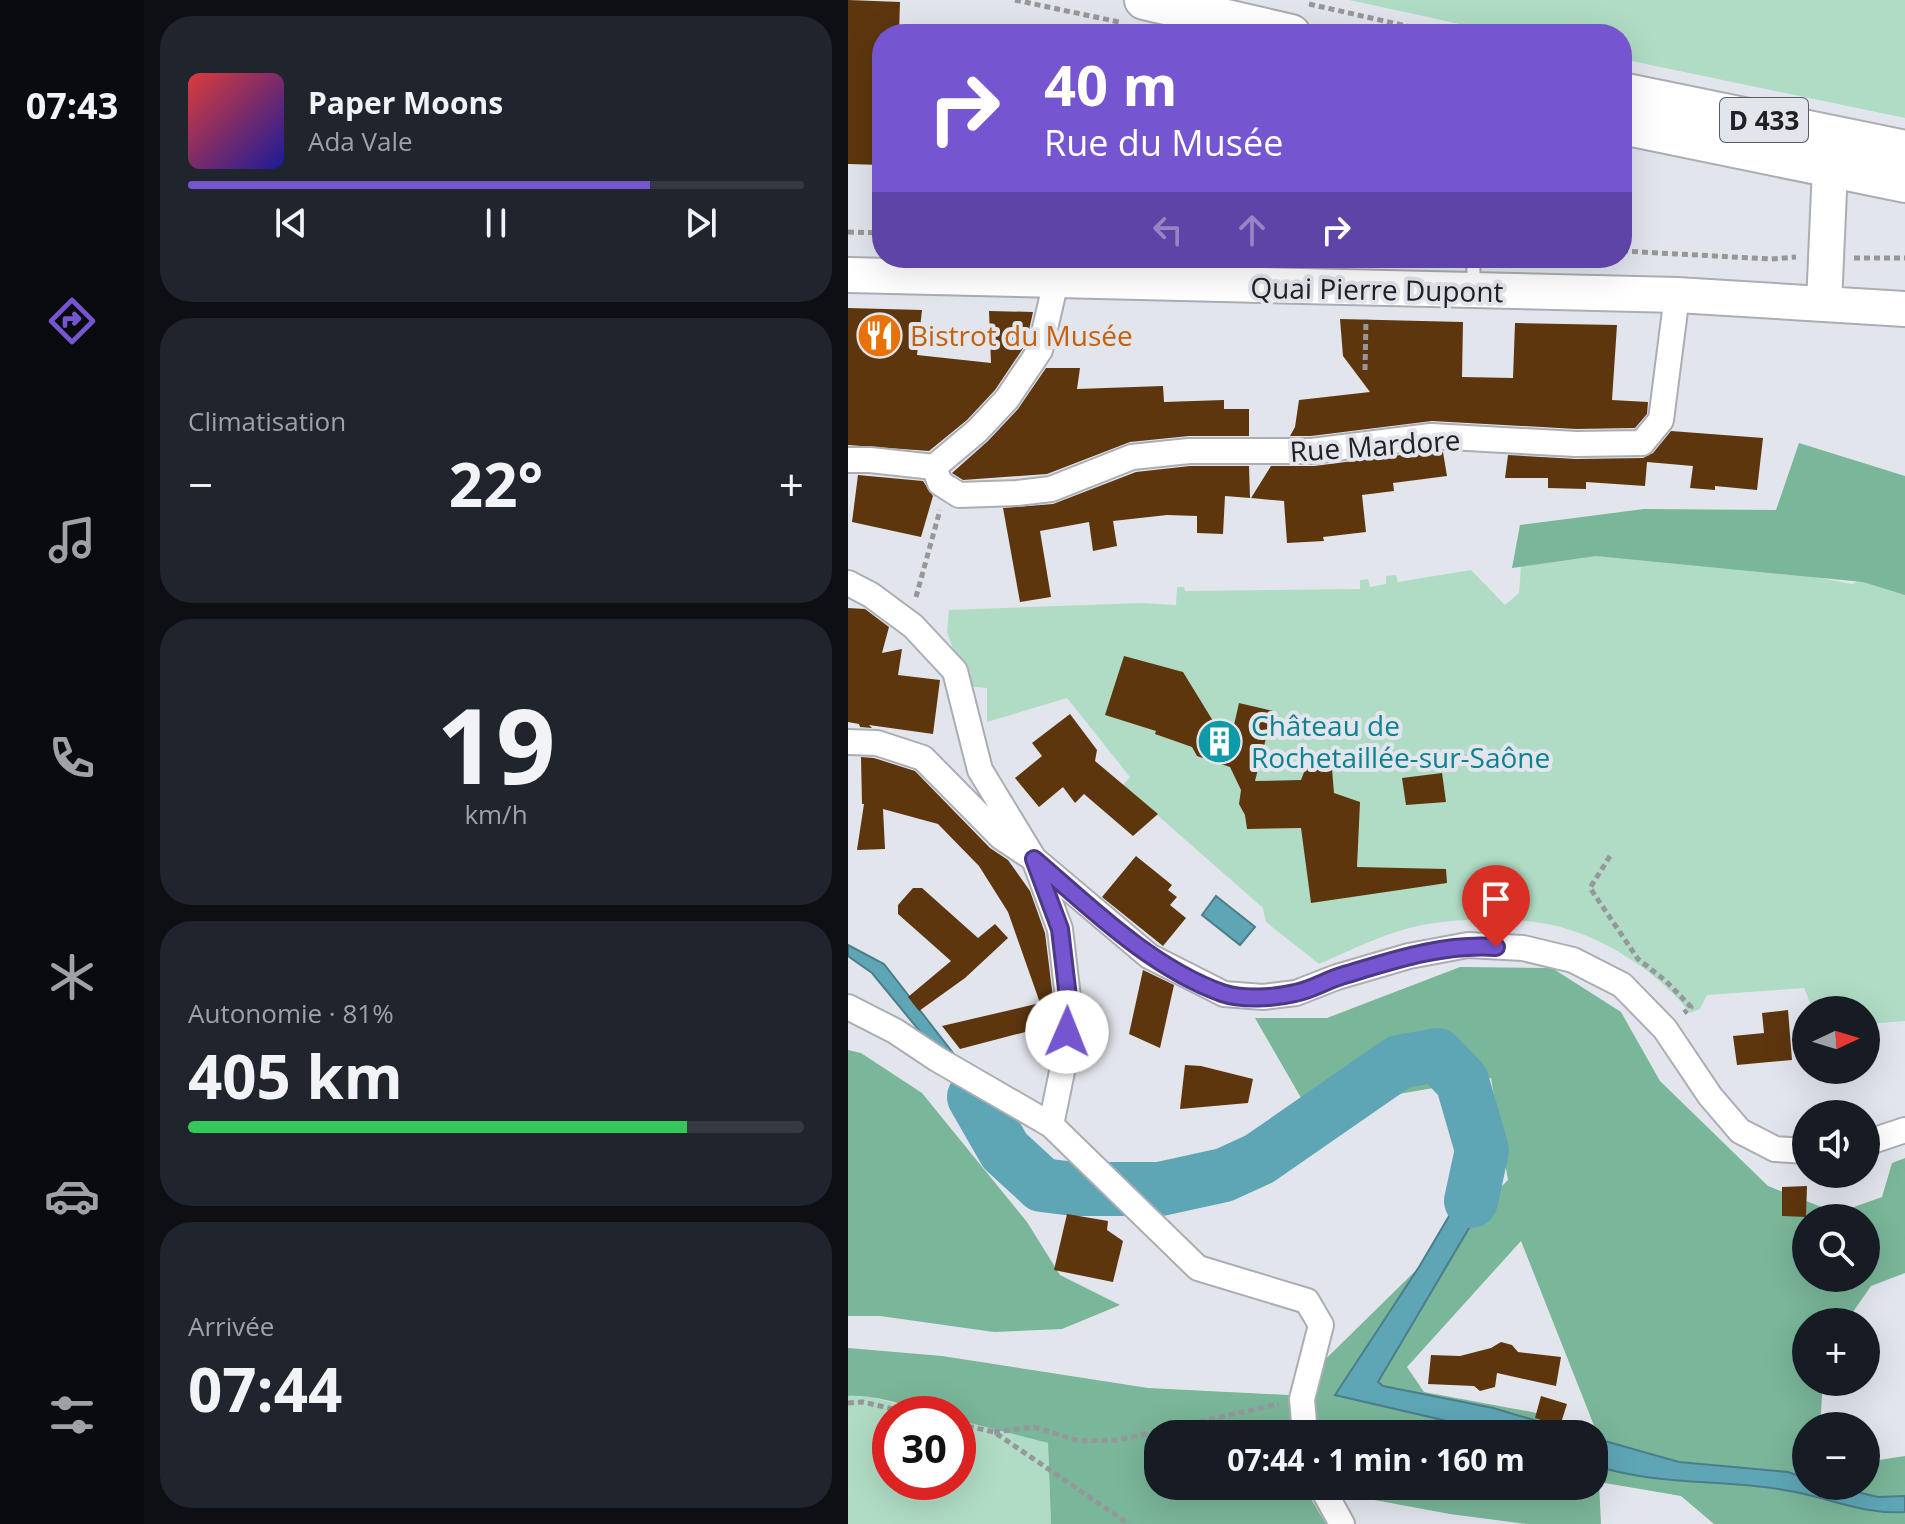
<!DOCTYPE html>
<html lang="fr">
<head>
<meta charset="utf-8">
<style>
	body { margin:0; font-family:"Open Sans",sans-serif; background:#20242c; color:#f1f3f6; height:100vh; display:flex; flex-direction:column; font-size:30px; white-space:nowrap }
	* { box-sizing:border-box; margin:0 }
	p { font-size:26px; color:#9ea1a6 }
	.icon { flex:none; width:44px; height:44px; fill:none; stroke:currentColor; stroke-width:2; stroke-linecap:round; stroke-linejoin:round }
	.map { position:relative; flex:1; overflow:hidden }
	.panel { display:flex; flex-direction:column; gap:16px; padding:16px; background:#0d0f14; width:704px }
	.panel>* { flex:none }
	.top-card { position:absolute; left:24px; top:24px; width:760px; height:244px; border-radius:32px; box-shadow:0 8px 32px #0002; background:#7556d0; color:#fff; overflow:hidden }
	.needle { width:52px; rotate:86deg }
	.buttons { position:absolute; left:944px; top:996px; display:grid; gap:16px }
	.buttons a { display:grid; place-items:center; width:88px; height:88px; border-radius:50%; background:#171b24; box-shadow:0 8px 32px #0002; font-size:40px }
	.speed { position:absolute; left:24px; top:1396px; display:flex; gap:16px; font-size:40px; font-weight:700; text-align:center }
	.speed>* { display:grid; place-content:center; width:104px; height:104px; border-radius:50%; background:#171b24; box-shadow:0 8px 32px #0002; line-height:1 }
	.speed .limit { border:12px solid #d22; background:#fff; color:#111 }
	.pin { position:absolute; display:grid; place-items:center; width:68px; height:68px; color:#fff; margin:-82px -34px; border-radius:50% 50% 50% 0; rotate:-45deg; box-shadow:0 0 8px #0007 }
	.pin .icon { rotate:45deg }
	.me { position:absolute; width:88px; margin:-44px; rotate:1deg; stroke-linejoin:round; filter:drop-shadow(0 0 6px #0008) }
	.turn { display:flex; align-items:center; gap:28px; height:168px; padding:0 40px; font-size:36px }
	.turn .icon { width:104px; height:104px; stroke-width:2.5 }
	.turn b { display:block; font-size:56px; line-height:68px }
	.lanes { display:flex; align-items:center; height:76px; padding:0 40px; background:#0003; justify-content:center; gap:40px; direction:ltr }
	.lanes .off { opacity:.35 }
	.big { font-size:60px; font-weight:700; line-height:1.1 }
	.panel .tile { flex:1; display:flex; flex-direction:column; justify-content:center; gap:12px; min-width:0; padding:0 28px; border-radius:32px; background:#20242c }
	.panel .dial { align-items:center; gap:0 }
	.dial b { font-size:104px; line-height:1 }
	.song { display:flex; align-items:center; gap:24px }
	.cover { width:96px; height:96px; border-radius:12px; background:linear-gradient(135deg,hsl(0 70% 55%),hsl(240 70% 35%)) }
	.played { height:8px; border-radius:4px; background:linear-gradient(90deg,#7556d0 75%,#363941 75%) }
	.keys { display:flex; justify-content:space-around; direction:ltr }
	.heat { display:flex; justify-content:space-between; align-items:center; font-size:44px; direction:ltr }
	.charge { height:12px; border-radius:6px; background:linear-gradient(90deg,#34c759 81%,#363941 0) }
	.trip { position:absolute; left:296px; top:1420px; width:464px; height:80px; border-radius:32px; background:#171b24; box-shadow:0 8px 32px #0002; font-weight:700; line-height:80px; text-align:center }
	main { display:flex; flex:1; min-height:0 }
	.tab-bar { display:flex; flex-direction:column; width:144px; justify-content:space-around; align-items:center; background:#090b0e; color:#9ea1a6 }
	.tab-bar .icon { width:56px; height:56px }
	.tab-bar .selected { color:#7556d0 }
	.tab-bar b { font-size:36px; color:#f1f3f6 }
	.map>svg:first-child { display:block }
</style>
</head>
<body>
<main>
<nav class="tab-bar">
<b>07:43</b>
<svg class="icon selected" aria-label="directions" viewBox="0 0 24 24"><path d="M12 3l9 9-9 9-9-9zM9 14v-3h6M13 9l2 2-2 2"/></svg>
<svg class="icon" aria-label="music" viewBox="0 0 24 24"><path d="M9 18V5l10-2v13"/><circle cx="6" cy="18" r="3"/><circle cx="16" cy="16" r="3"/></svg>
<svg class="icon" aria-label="phone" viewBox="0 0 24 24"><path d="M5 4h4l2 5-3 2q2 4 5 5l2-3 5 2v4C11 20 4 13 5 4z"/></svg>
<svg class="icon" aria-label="climate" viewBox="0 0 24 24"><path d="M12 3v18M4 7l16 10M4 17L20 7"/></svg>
<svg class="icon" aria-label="car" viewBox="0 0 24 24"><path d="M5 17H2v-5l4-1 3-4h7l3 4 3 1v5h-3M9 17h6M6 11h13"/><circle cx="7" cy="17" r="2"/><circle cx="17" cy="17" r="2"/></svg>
<svg class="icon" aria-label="filters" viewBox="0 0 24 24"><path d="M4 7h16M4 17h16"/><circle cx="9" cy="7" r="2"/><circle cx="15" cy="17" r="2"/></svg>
</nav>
<section class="panel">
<div class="tile">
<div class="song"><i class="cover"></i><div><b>Paper Moons</b><p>Ada Vale</p></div></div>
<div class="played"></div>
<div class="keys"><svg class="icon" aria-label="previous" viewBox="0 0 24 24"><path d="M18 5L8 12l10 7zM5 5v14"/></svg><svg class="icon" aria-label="pause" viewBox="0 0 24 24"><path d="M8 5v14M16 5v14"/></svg><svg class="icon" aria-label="next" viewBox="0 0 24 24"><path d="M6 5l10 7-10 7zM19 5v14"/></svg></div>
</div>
<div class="tile"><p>Climatisation</p>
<div class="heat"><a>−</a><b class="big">22°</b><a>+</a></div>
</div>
<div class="tile dial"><b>19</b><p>km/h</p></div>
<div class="tile"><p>Autonomie · 81%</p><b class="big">405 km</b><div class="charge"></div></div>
<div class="tile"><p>Arrivée</p><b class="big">07:44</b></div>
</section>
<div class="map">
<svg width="1057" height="1524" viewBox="0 0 1057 1524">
	<rect width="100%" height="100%" fill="#e3e5ed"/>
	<path fill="#b0dcc5" d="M501 0H1057V118L774 59V34H658Z
		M691 525 1004 584 1048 559 1057 561V1021L1018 1024V1010H965L956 988 859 995 852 1009 842 1013C813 975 762 941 716 928 677 917 620 917 580 924 542 930 506 949 471 964L418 922 415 908 275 785 282 777 219 698 139 722V688L118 686 99 632 101 610 293 603 328 605 329 587H336L337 591 512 589V580L520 579 522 587 538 584V576L548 575 550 582 623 570 657 605 671 593 676 527Z
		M15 1395 88 1414H42V1482H110V1420L200 1443 203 1524H0V1396Z"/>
	<path fill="#7ab699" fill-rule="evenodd" d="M951 443 1057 476V595L1015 582 748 556 664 568 672 525 796 509 928 510Z
		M612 967 704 968 773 1012 812 1081 920 1186 989 1213 1034 1197 1044 1163 1057 1158V1273L1023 1286 998 1322H958V1382H975L972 1426H958V1486H1018V1462L1057 1456V1524H866L833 1496 751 1482 753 1524H678L602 1514 456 1487 478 1524H203L200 1443 110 1420V1414C72 1414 37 1394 0 1396V1348L94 1356 300 1388 441 1395 660 1180 643 1078 522 1099 456 1103 407 1018H479ZM958 1218H1018V1278H958ZM673 1241 747 1428H746L684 1412 576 1392 559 1367ZM310 1434H746V1486H310Z
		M0 1050 13 1053 74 1093 179 1222 212 1275 272 1305 214 1329 146 1332 32 1316H0Z"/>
	<path fill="#5ea6b6" stroke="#4b7e8a" stroke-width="2" d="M368 896 407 927 392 945 354 915Z
		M0 945 36 964 112 1062 154 1137 170 1157 155 1158 133 1128 111 1079 24 973 0 956Z
		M584 1046C623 1044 630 1075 641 1106L614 1109C585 1054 547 1069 504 1100 495 1107 485 1118 475 1123 466 1127 453 1126 443 1127 487 1094 529 1056 584 1046Z
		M646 1128 651 1168 640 1196 530 1382 535 1386 645 1408 733 1434H655L487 1395 571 1267 607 1206 624 1161 623 1131Z
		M437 1150 396 1174 300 1200 281 1180 340 1175 366 1169 402 1153Z
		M206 1174 231 1181 253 1203 205 1198 173 1179Z
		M746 1438 831 1462 940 1472 958 1478V1486H984L1030 1497 1057 1496V1512C1013 1515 978 1496 936 1490 873 1479 807 1486 746 1465Z"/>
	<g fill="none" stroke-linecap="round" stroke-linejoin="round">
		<path stroke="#5ea6b6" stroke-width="54" d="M126 1097 157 1151 194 1185 226 1189H312L376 1175 411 1159 551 1062 589 1055 614 1081 634 1150 623 1201"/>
	</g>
	<path fill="#5d360e" d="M0 0 52 2 51 34H34V165L0 164Z
		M0 308 74 310 69 355 143 363 141 311 185 312 178 344 147 390 119 420 81 451 0 445Z
		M492 319 615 322 614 377 665 378 667 323 769 325 764 400 800 402 799 414 787 428 728 429 584 421 463 436H442L447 427 451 400 522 392 495 356Z
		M198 368H232L229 389 315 386 316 402 376 400V409H401V436H341L282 442 199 474 115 480 104 473 140 441 170 409Z
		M823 431 915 438 909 490 867 486V490L842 488 845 466 799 462 797 486 738 482V489L700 488V478H657L660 455 728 459 795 458 805 453Z
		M584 451 595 452 599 476 545 483 546 491 514 495 518 532 475 537 476 541 439 543 436 501 403 498 423 466H466Z
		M342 466H401L402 498 377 496 375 534 349 533V516L319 515 265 521 269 546 245 551 241 522 192 531 203 597 172 602 155 508 205 504 288 472Z
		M10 475 75 481 85 496 73 537 4 522Z
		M0 608 17 609 41 627 34 653 54 649 50 675 92 680 85 734 21 725 24 728 12 727 11 724 0 722Z
		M276 656 335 672 381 747 391 703 425 711 407 781 453 780 463 754 483 757 486 793 512 802 509 867 598 869 599 883 463 903 453 828 399 829 397 815 391 804 393 790 382 767 349 756 344 747 307 734 308 731 257 715Z
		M222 714 249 750 247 761 310 814 285 836 236 794 227 803 215 787 191 807 167 778 194 756 184 743Z
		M13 757 26 758 67 771 142 848 160 860 182 891 197 933 205 998 200 1001 204 1025 112 1049 94 1026 192 1003 160 912 131 866 90 824 35 809 37 849 9 850 16 804H14Z
		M594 773 598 802 558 805 554 778Z
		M288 856 324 885 320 890 329 897 322 905 338 918 315 946 254 897Z
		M65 888H74L130 938 147 924 160 938 117 978 71 1011 60 997 103 961 50 914V905Z
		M295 970 326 985 312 1048 281 1034Z
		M940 1010 944 1060 889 1065 885 1036 916 1033 914 1013Z
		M337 1065 353 1066 405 1079 400 1103 332 1109Z
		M959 1186 958 1217 934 1216V1187Z
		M219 1214 260 1221 259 1230 275 1241 265 1282 206 1270Z
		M653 1342 664 1345 670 1352 713 1357 708 1386 649 1373 647 1387 632 1391 626 1386 580 1384 583 1355 612 1356 643 1348Z
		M693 1396 719 1404 712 1426 687 1418Z"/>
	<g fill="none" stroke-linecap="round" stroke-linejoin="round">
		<defs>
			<path id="lane" d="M625 258 626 287"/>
			<path id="street" d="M0 460H22L86 467
				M86 467 92 483 111 495 169 493 203 489 284 457 341 451H464L583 436 728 444 794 443 813 420 829 295
				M86 467 129 431 159 399 192 350 208 281
				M0 583 23 595 65 626 107 671 132 770 186 859 212 929 221 1006 217 1057 203 1125
				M0 742 29 743 75 758 153 837 186 859 301 956 376 994 415 997 448 993 489 977 561 956 620 945 675 948 725 960 774 985 817 1029 862 1096 892 1131 927 1149 958 1151
				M0 1007 47 1031 89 1059 203 1125 350 1268 459 1301 473 1325 454 1399 457 1434
				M1018 1143 1057 1130
				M473 1486 494 1524"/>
			<path id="secondary" d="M0 275 829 295 1057 309
				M976 304 982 168"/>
			<path id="primary" d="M296 0 443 34
				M774 92 1057 150
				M774 125 1057 183"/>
		</defs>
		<use href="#lane" stroke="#abadb5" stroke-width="16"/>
		<use href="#street" stroke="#abadb5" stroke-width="28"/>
		<use href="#secondary" stroke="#abadb5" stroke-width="38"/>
		<use href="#primary" stroke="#abadb5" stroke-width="42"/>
		<path stroke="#95979d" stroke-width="5" stroke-dasharray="6 4" stroke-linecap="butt" d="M167 0 271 22
			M461 4 594 34
			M0 232 34 233
			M774 251 923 259 948 257
			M1006 258H1057
			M517 370 518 319
			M68 597 92 510
			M762 856 742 888 790 959 818 981 843 1007 836 1013
			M0 1403 15 1402 67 1414
			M110 1424 146 1432 281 1524
			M146 1432 186 1427 231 1441 270 1440 431 1404"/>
		<use href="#lane" stroke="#fff" stroke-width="12"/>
		<use href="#street" stroke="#fff" stroke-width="24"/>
		<use href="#secondary" stroke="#fff" stroke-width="34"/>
		<use href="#primary" stroke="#fff" stroke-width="38"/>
	</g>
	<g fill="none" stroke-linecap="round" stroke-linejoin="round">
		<defs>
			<path id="route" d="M219 1032 221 1006 212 929 186 859C243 908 302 967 374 993 394 1000 426 998 447 993 463 990 477 981 493 976 543 961 595 943 648 947"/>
		</defs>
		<use href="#route" stroke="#4c3887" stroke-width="20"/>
		<use href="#route" stroke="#7556d0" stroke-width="14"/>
	</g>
	<defs>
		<symbol id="restaurant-disc" viewBox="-11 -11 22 22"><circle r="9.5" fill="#e8710a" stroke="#e3e5ed"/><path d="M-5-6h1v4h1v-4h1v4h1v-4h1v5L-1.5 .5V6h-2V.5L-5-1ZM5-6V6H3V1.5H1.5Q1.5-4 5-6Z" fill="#fff"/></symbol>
		<symbol id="building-disc" viewBox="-11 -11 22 22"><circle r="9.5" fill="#0f9aa8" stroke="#e3e5ed"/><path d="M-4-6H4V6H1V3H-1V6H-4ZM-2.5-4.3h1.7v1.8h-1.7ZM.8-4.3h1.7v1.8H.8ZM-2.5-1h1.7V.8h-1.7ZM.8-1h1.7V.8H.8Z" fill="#fff"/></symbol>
	</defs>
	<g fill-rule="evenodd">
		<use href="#restaurant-disc" x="6" y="310" width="51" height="51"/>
		<use href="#building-disc" x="346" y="716" width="51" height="51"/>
	</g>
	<g text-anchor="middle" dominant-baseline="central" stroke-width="8" stroke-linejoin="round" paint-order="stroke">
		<rect fill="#e3e5ed" stroke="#5a5c60" stroke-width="2" x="872" y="98" width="88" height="44" rx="6"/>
		<g font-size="26" font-weight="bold" fill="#202124">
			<text x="916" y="120">D 433</text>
		</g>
		<g font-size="28" fill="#202124" stroke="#e3e5ed">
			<text transform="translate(529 289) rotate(1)">Quai Pierre Dupont</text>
			<text transform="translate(527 445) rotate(-4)">Rue Mardore</text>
		</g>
		<g font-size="28" fill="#c56008" stroke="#e3e5ed" text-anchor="start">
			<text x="62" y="335">Bistrot du Musée</text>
		</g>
		<g font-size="28" fill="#0d838f" stroke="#e3e5ed" text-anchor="start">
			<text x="403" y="725">Château de<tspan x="403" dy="32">Rochetaillée-sur-Saône</tspan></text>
		</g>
	</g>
</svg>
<div class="buttons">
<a><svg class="needle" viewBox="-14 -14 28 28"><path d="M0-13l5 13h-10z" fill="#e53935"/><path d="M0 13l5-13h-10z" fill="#9ea1a6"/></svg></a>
<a><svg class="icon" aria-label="sound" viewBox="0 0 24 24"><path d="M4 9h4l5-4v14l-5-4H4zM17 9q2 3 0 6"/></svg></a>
<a><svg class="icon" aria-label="search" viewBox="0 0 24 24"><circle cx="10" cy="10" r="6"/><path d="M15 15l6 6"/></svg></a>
<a>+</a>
<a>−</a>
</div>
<div class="speed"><div class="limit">30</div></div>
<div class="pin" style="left:648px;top:947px;background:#d93025"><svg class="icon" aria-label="arrive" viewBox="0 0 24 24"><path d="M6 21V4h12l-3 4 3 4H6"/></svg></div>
<svg class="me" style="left:219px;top:1032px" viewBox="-20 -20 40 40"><circle r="19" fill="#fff"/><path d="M0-13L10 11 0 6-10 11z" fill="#7556d0"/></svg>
<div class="trip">07:44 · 1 min · 160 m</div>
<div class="top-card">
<div class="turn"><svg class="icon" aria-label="right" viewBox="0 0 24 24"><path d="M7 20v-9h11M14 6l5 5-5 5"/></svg><div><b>40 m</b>Rue du Musée</div></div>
<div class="lanes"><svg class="icon off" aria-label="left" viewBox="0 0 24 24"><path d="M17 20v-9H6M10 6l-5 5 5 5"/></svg><svg class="icon off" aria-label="ahead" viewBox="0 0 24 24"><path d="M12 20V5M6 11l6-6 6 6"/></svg><svg class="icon" aria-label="right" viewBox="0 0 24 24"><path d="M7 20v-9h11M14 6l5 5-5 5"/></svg></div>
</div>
</div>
</main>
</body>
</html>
